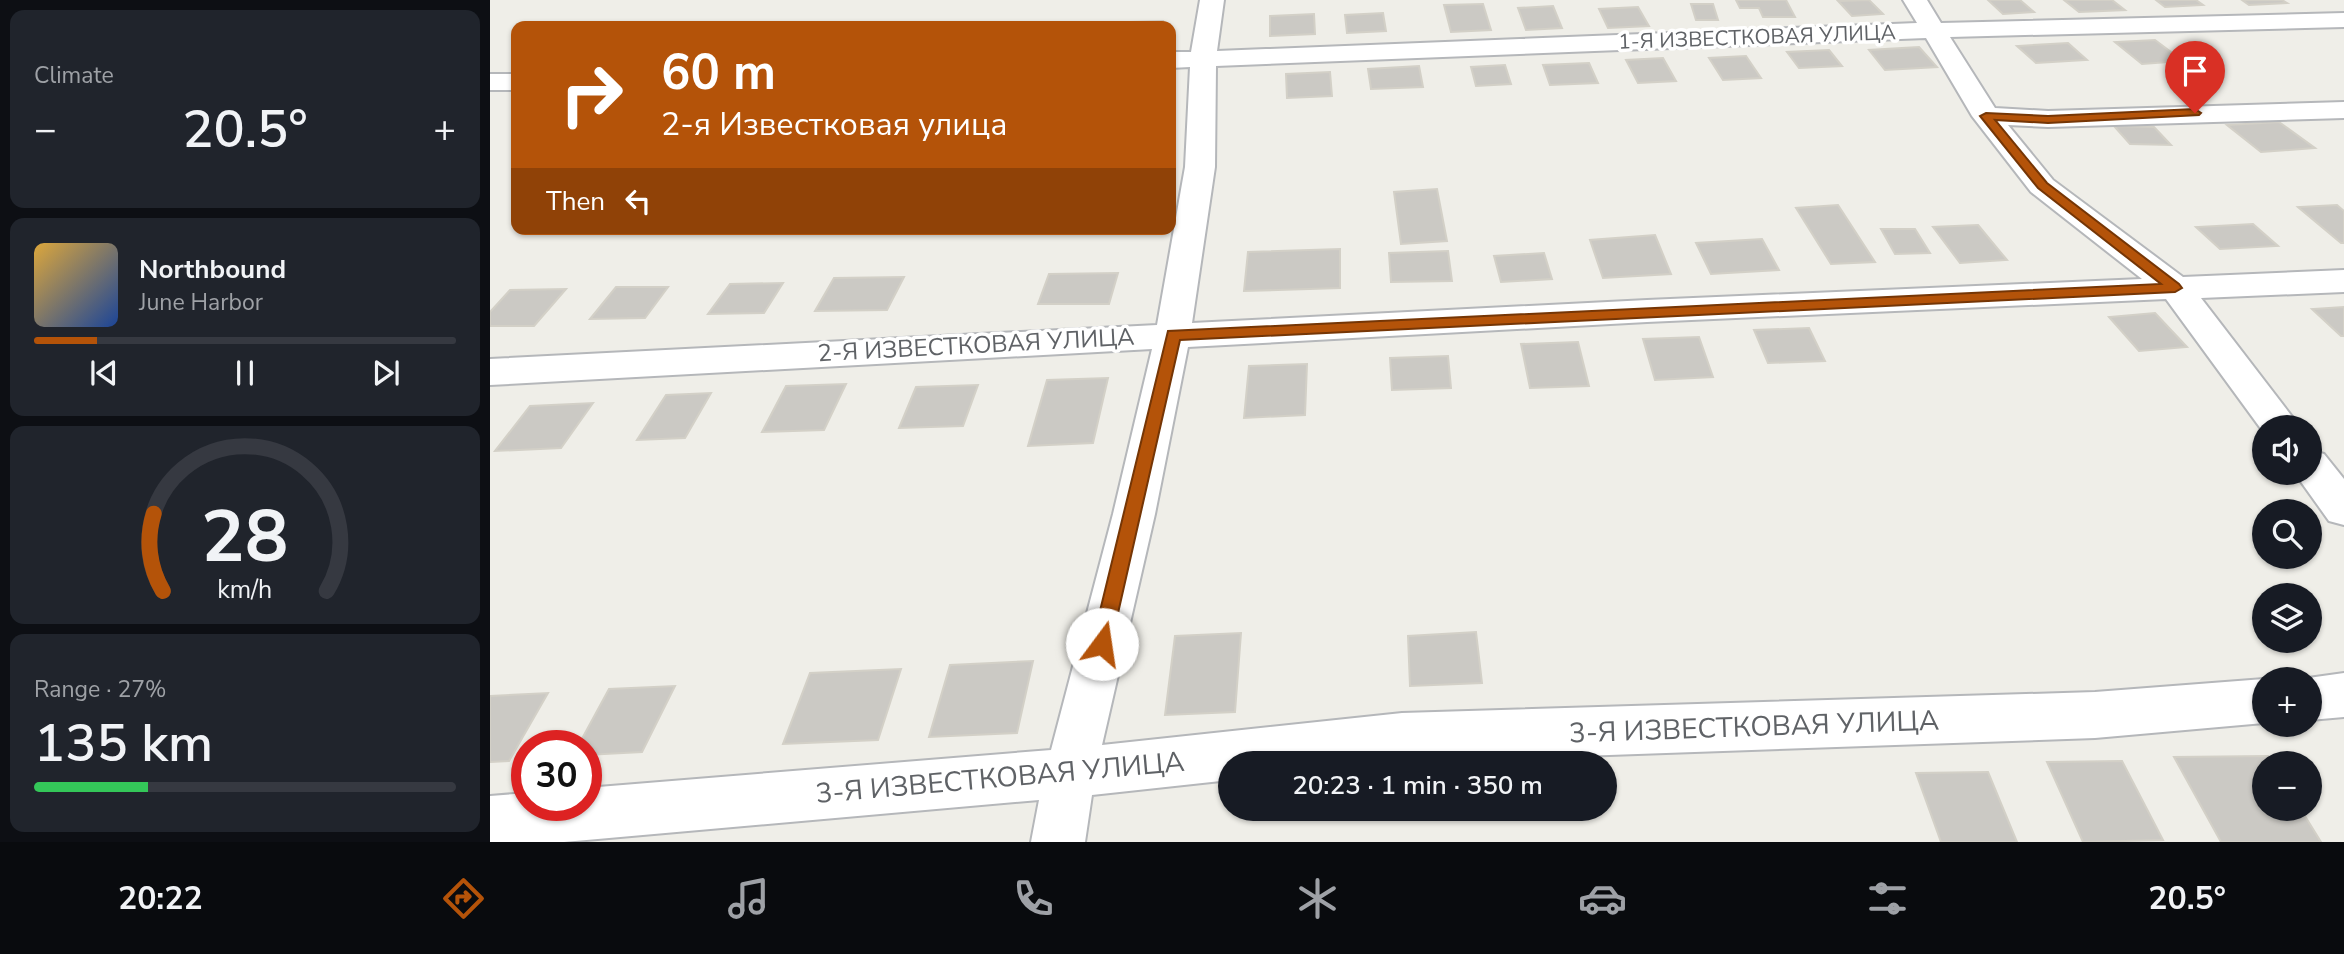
<!DOCTYPE html>
<html lang="en">
<head>
<meta charset="utf-8">
<style>
	body { margin:0; font-family:"Nunito Sans",sans-serif; background:#20242c; color:#f1f3f6; height:100vh; display:flex; flex-direction:column; font-size:26px; white-space:nowrap }
	* { box-sizing:border-box; margin:0 }
	p { font-size:23px; color:#9ea1a6 }
	.icon { flex:none; width:38px; height:38px; fill:none; stroke:currentColor; stroke-width:2; stroke-linecap:round; stroke-linejoin:round }
	.map { position:relative; flex:1; overflow:hidden }
	.sheet { display:flex; flex-direction:column; gap:10px; padding:10px; background:#0d0f14; width:490px }
	.sheet>* { flex:none }
	.hud { position:absolute; left:21px; top:21px; width:665px; height:214px; border-radius:14px; box-shadow:0 2px 5px #0004; background:#b45309; color:#fff; overflow:hidden }
	.controls { position:absolute; left:1762px; top:415px; display:grid; gap:14px }
	.controls a { display:grid; place-items:center; width:70px; height:70px; border-radius:50%; background:#171b24; box-shadow:0 2px 5px #0004; font-size:35px }
	.speed { position:absolute; left:21px; top:730px; display:flex; gap:14px; font-size:35px; font-weight:700; text-align:center }
	.speed>* { display:grid; place-content:center; width:91px; height:91px; border-radius:50%; background:#171b24; box-shadow:0 2px 5px #0004; line-height:1 }
	.speed .limit { border:10px solid #d22; background:#fff; color:#111 }
	.pin { position:absolute; display:grid; place-items:center; width:60px; height:60px; color:#fff; margin:-72px -30px; border-radius:50% 50% 50% 0; rotate:-45deg; box-shadow:0 0 7px #0007 }
	.pin .icon { rotate:45deg }
	.me { position:absolute; width:77px; margin:-38px; rotate:14deg; stroke-linejoin:round; filter:drop-shadow(0 0 5px #0008) }
	.turn { display:flex; align-items:center; gap:24px; height:147px; padding:0 35px; font-size:32px }
	.turn .icon { width:91px; height:91px; stroke-width:2.5 }
	.turn b { display:block; font-size:49px; line-height:60px }
	.then { display:flex; align-items:center; height:66px; padding:0 35px; background:#0003; gap:14px; font-size:26px }
	.big { font-size:52px; font-weight:600; line-height:1.1 }
	.sheet .card { flex:1; display:flex; flex-direction:column; justify-content:center; gap:10px; min-width:0; padding:0 24px; border-radius:14px; background:#20242c }
	.sheet .dial { align-items:center; gap:0 }
	.dial svg { height:182px; overflow:visible; fill:none; stroke:#363941; stroke-width:7; stroke-linecap:round; text-anchor:middle }
	.dial text { fill:#f1f3f6; stroke:none }
	.song { display:flex; align-items:center; gap:21px }
	.cover { width:84px; height:84px; border-radius:10px; background:linear-gradient(135deg,hsl(40 70% 55%),hsl(220 70% 35%)) }
	.played { height:7px; border-radius:4px; background:linear-gradient(90deg,#b45309 15%,#363941 15%) }
	.keys { display:flex; justify-content:space-around; direction:ltr }
	.heat { display:flex; justify-content:space-between; align-items:center; font-size:38px; direction:ltr }
	.charge { height:10px; border-radius:5px; background:linear-gradient(90deg,#34c759 27%,#363941 0) }
	.trip { position:absolute; left:728px; top:751px; width:399px; height:70px; border-radius:35px; background:#171b24; box-shadow:0 2px 5px #0004; font-weight:600; line-height:70px; text-align:center }
	.dock { display:flex; height:112px; justify-content:space-around; align-items:center; background:#090b0e; color:#9ea1a6 }
	.dock .icon { width:49px; height:49px }
	.dock .current { color:#b45309 }
	.dock b { font-size:32px; color:#f1f3f6 }
	main { display:flex; flex:1; min-height:0 }
	.map>svg:first-child { display:block }
</style>
</head>
<body>
<main>
<section class="sheet">
<div class="card"><p>Climate</p>
<div class="heat"><a>−</a><b class="big">20.5°</b><a>+</a></div>
</div>
<div class="card">
<div class="song"><i class="cover"></i><div><b>Northbound</b><p>June Harbor</p></div></div>
<div class="played"></div>
<div class="keys"><svg class="icon" aria-label="previous" viewBox="0 0 24 24"><path d="M18 5L8 12l10 7zM5 5v14"/></svg><svg class="icon" aria-label="pause" viewBox="0 0 24 24"><path d="M8 5v14M16 5v14"/></svg><svg class="icon" aria-label="next" viewBox="0 0 24 24"><path d="M6 5l10 7-10 7zM19 5v14"/></svg></div>
</div>
<div class="card dial"><svg viewBox="0 0 100 80">
<path d="M14 69A42 42 0 1 1 86 69"/>
<path d="M14 69A42 42 0 0 1 10 35" stroke="#b45309"/>
<text x="50" y="56" font-size="32" font-weight="700">28</text>
<text x="50" y="72" font-size="11">km/h</text>
</svg></div>
<div class="card"><p>Range · 27%</p><b class="big">135 km</b><div class="charge"></div></div>
</section>
<div class="map">
<svg width="1854" height="842" viewBox="0 0 1854 842">
	<rect width="100%" height="100%" fill="#efeee8"/>
	<path fill="#cbc9c4" stroke="#d3d0c7" stroke-width="2" d="M1246 0H1296L1305 17H1273L1269 8H1250Z
		M1379 0 1393 14 1362 16 1348 1Z
		M1498 0H1530L1544 12 1513 14Z
		M1574 0H1622L1635 10 1589 12Z
		M1666 0H1706L1713 5 1675 7Z
		M1752 0H1792L1797 3 1759 5Z
		M993 4 1001 30 961 32 954 5Z
		M1201 4H1223L1228 20H1206Z
		M1063 6 1072 28 1036 30 1028 8Z
		M1148 7 1159 26 1118 28 1109 9Z
		M893 13 896 31 857 33 855 15Z
		M824 14 825 34 780 36V16Z
		M673 21 672 26H639L640 22Z
		M588 22 587 26H543L544 25Z
		M1665 40 1693 61 1652 64 1625 42Z
		M1578 43 1597 60 1546 63 1527 46Z
		M1429 47 1447 67 1395 70 1379 50Z
		M1339 50 1352 66 1309 68 1297 52Z
		M1256 56 1271 78 1233 80 1219 58Z
		M1173 58 1186 81 1148 83 1136 60Z
		M1099 63 1108 83 1060 85 1053 65Z
		M1015 65 1021 84 986 86 981 67Z
		M929 66 933 87 881 89 878 69Z
		M840 72 842 96 797 98 796 74Z
		M1789 122 1825 148 1771 152 1737 125Z
		M1624 126 1664 127 1681 145 1640 144Z
		M947 189 957 241 911 244 904 192Z
		M1348 205 1385 262 1341 264 1306 208Z
		M1847 205 1854 211V243H1851L1808 207Z
		M1763 224 1788 246 1730 249 1706 227Z
		M1488 225 1517 260 1470 263 1443 227Z
		M1391 229H1425L1440 253 1405 254Z
		M1165 235 1181 274 1113 278 1100 240Z
		M1272 239 1289 270 1221 274 1206 243Z
		M850 249V288L754 291 758 252Z
		M958 251 962 281 901 282 899 253Z
		M1054 253 1062 279 1011 282 1004 256Z
		M628 273 619 304H548L559 274Z
		M414 277 397 310 325 311 344 278Z
		M293 283 274 313 218 314 240 284Z
		M126 287H178L155 318 100 319Z
		M76 289 44 326H0V312L20 290Z
		M1854 307V336H1851L1822 309Z
		M1665 313 1697 347 1649 351 1619 317Z
		M1319 328 1335 361 1278 363 1264 330Z
		M1209 337 1223 377 1165 380 1153 339Z
		M1088 342 1099 386 1040 388 1031 344Z
		M958 356 961 388 902 390 900 358Z
		M817 364 815 415 754 418 759 366Z
		M618 378 603 443 538 446 557 380Z
		M356 384 334 430 272 432 296 386Z
		M488 385 473 426 409 428 426 387Z
		M221 393 195 438 147 440 176 395Z
		M103 403 71 448 5 451 40 406Z
		M986 632 992 683 920 686 918 636Z
		M751 633 745 712 675 715 685 636Z
		M543 661 527 733 439 737 460 665Z
		M411 669 388 740 293 744 320 673Z
		M185 686 152 752 96 755V746H88L119 689Z
		M58 693 19 761 0 762V696Z
		M1778 756 1782 763H1774V808H1810L1831 842H1731L1684 757Z
		M1632 761 1673 840 1593 842 1557 762Z
		M1498 772 1527 842H1451L1426 773Z"/>
	<g fill="none" stroke-linecap="round" stroke-linejoin="round">
		<defs>
			<path id="minor" d="M710 0H734L727 51 1427 23 1413 0H1437L1451 23 1854 13V27L1460 37 1505 108 1558 111 1854 102V118L1558 127 1518 125 1563 180 1693 277 1854 270V292L1711 298 1810 427H1774V433L1676 299 1157 322 698 347 665 514 612 745 912 713 1605 692 1774 679V723L1605 738 890 763H740V780L602 795 595 842H541L549 800 74 842H0V796L37 793V805H96V788L561 750 623 514 662 349 0 385V359L667 325 695 167 700 67 681 68V52H701ZM1436 38 1482 116 1541 192 1652 279 1157 300 702 323 725 167 726 66Z
				M0 74H26V90H0Z
				M1820 450 1834 454 1854 479V525L1839 521 1804 472H1820Z
				M1854 673V717L1820 720V679H1811Z"/>
		</defs>
		<use href="#minor" stroke="#b5b7ba" stroke-width="4"/>
		<use href="#minor" fill="#fff" fill-rule="evenodd"/>
	</g>
	<path fill="#b45309" stroke="#753606" stroke-width="2" d="M1705 109 1711 113 1709 115 1558 123 1505 120 1557 183 1689 284 1692 288 1685 292 690 340 621 644 619 650 612 652 605 650 602 644 678 331 1671 284 1548 188 1490 116 1496 113 1558 116Z"/>
	<g text-anchor="middle" dominant-baseline="central" stroke-width="7" stroke-linejoin="round" paint-order="stroke">
		<g font-size="21" fill="#5f6266" stroke="#fff">
			<text transform="translate(1267 37) rotate(-2)">1-Я ИЗВЕСТКОВАЯ УЛИЦА</text>
		</g>
		<g font-size="24" fill="#5f6266" stroke="#fff">
			<text transform="translate(486 345) rotate(-3)">2-Я ИЗВЕСТКОВАЯ УЛИЦА</text>
		</g>
		<g font-size="28" fill="#5f6266" stroke="#fff">
			<text transform="translate(1264 727) rotate(-2)">3-Я ИЗВЕСТКОВАЯ УЛИЦА</text>
			<text transform="translate(510 778) rotate(-5)">3-Я ИЗВЕСТКОВАЯ УЛИЦА</text>
		</g>
	</g>
</svg>
<div class="controls">
<a><svg class="icon" aria-label="sound" viewBox="0 0 24 24"><path d="M4 9h4l5-4v14l-5-4H4zM17 9q2 3 0 6"/></svg></a>
<a><svg class="icon" aria-label="search" viewBox="0 0 24 24"><circle cx="10" cy="10" r="6"/><path d="M15 15l6 6"/></svg></a>
<a><svg class="icon" aria-label="layers" viewBox="0 0 24 24"><path d="M12 4l9 5-9 5-9-5zM3 14l9 5 9-5"/></svg></a>
<a>+</a>
<a>−</a>
</div>
<div class="speed"><div class="limit">30</div></div>
<div class="pin" style="left:1705px;top:113px;background:#d93025"><svg class="icon" aria-label="arrive" viewBox="0 0 24 24"><path d="M6 21V4h12l-3 4 3 4H6"/></svg></div>
<svg class="me" style="left:612px;top:644px" viewBox="-20 -20 40 40"><circle r="19" fill="#fff"/><path d="M0-13L10 11 0 6-10 11z" fill="#b45309"/></svg>
<div class="trip">20:23 · 1 min · 350 m</div>
<div class="hud">
<div class="turn"><svg class="icon" aria-label="right" viewBox="0 0 24 24"><path d="M7 20v-9h11M14 6l5 5-5 5"/></svg><div><b>60 m</b>2-я Известковая улица</div></div>
<div class="then">Then<svg class="icon" aria-label="left" viewBox="0 0 24 24"><path d="M17 20v-9H6M10 6l-5 5 5 5"/></svg></div>
</div>
</div>
</main>
<nav class="dock">
<b>20:22</b>
<svg class="icon current" aria-label="directions" viewBox="0 0 24 24"><path d="M12 3l9 9-9 9-9-9zM9 14v-3h6M13 9l2 2-2 2"/></svg>
<svg class="icon" aria-label="music" viewBox="0 0 24 24"><path d="M9 18V5l10-2v13"/><circle cx="6" cy="18" r="3"/><circle cx="16" cy="16" r="3"/></svg>
<svg class="icon" aria-label="phone" viewBox="0 0 24 24"><path d="M5 4h4l2 5-3 2q2 4 5 5l2-3 5 2v4C11 20 4 13 5 4z"/></svg>
<svg class="icon" aria-label="climate" viewBox="0 0 24 24"><path d="M12 3v18M4 7l16 10M4 17L20 7"/></svg>
<svg class="icon" aria-label="car" viewBox="0 0 24 24"><path d="M5 17H2v-5l4-1 3-4h7l3 4 3 1v5h-3M9 17h6M6 11h13"/><circle cx="7" cy="17" r="2"/><circle cx="17" cy="17" r="2"/></svg>
<svg class="icon" aria-label="filters" viewBox="0 0 24 24"><path d="M4 7h16M4 17h16"/><circle cx="9" cy="7" r="2"/><circle cx="15" cy="17" r="2"/></svg>
<b>20.5°</b>
</nav>
</body>
</html>
